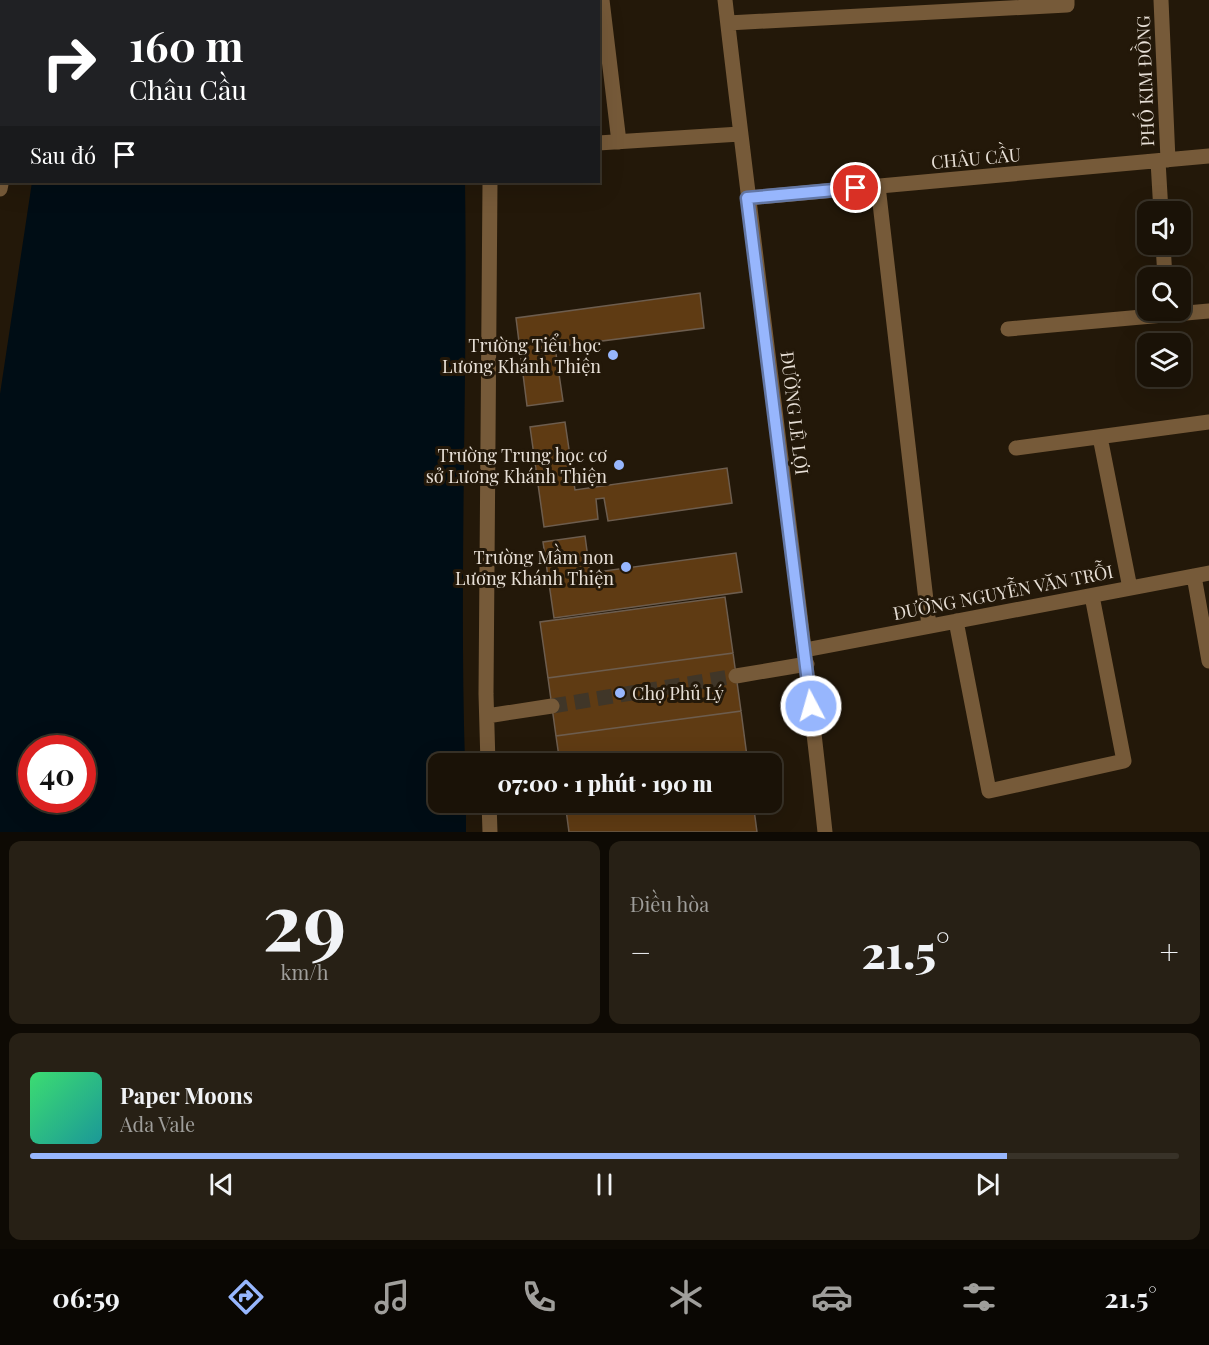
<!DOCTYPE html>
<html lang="vi">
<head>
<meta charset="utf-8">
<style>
	body { margin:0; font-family:"Playfair Display",serif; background:#272015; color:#f1f3f6; height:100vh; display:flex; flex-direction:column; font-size:22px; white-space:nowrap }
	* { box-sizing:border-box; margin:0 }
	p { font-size:20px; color:#9f9e9b }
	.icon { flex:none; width:33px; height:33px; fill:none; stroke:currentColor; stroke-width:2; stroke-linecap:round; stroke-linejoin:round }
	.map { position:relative; height:832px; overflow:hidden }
	.drawer { display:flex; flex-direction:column; gap:9px; padding:9px; background:#0e0a04; flex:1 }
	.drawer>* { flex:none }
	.banner { position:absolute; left:0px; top:0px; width:600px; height:183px; box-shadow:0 6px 24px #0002,0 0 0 2px #383228; background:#202124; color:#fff; overflow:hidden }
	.controls { position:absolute; left:1137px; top:201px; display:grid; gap:12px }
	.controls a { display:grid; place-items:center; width:54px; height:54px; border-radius:12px; background:#1a1207; box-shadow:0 6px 24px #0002,0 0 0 2px #383228; font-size:30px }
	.speed { position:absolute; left:18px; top:735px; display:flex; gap:12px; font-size:30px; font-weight:700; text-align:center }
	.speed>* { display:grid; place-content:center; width:78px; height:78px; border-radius:50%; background:#1a1207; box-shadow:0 6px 24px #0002,0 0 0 2px #383228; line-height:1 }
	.speed .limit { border:9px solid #d22; background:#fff; color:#111 }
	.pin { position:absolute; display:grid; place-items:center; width:51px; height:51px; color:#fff; margin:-26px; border:3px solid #fff; border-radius:50%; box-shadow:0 2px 6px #0007 }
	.me { position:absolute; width:66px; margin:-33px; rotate:354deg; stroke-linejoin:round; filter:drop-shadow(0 0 4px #0008) }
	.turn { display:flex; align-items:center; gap:21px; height:126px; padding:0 30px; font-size:27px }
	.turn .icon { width:78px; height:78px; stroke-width:2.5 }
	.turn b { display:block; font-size:42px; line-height:51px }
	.then { display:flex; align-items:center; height:57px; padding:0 30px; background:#0003; gap:12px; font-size:22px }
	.big { font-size:45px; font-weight:800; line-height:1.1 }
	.drawer .widget { flex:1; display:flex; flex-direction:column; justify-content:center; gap:9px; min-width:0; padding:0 21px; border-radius:12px; background:#272015 }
	.drawer .dial { align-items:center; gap:0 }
	.dial b { font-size:78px; line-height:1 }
	.song { display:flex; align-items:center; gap:18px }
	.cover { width:72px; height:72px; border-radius:9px; background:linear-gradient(135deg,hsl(140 70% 55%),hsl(180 70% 35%)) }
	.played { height:6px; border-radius:3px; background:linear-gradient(90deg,#97b6fd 85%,#383228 85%) }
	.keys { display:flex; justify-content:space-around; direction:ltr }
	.heat { display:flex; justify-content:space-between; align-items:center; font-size:33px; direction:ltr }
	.drawer .tiles { flex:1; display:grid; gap:9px; grid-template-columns:1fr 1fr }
	.widget:last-child { grid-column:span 2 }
	.trip { position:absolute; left:428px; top:753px; width:354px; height:60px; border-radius:12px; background:#1a1207; box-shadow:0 6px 24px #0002,0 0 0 2px #383228; font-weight:800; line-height:60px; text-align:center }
	.dock { display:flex; height:96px; justify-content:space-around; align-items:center; background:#0a0703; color:#9f9e9b }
	.dock .icon { width:42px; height:42px }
	.dock .current { color:#97b6fd }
	.dock b { font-size:27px; color:#f1f3f6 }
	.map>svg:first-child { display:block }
</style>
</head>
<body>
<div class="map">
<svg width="1209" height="832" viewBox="0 0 1209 832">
	<rect width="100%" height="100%" fill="#231809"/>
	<path fill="#000d15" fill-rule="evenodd" d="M66 0H466L66 1Z
		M32 182H465C468 376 459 570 465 763L438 764V802L466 803V832H0V394ZM32 748H82V800H32Z"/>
	<path fill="#5f3b13" stroke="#6d5d4e" stroke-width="1.5" d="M700 293 704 328 555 347 563 401 527 406 516 318Z
		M565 422 575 490 727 468 732 503 608 521 604 498 596 499 598 519 544 527 530 427Z
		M585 536 590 573 736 553 742 592 554 618 543 542Z
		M725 597 733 653 548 678 540 622Z
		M733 653 741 711 556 736 548 678Z
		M741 711 748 764H560L556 736Z
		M565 802H753L757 832H569Z"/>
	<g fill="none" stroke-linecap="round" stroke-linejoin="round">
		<path stroke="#403628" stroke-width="15" stroke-dasharray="15 8" stroke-linecap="butt" d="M552 706 736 676"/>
		<path stroke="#765a39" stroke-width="15" d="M602 0 619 142
			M725 0C757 278 795 554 825 832
			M1161 0 1168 160
			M35 2 36 0
			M494 2V0
			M728 23 1067 5V0
			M598 143 740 134
			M1158 161 1161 212
			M878 186 929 626
			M0 189 2 179
			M748 198 1209 156
			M1163 244 1165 278
			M1008 329 1209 311
			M1100 437 1130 588
			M1016 448 1209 422
			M1194 576 1209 661
			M956 621 989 791 1124 761 1092 596
			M805 650 1209 573
			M736 676 807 664
			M487 716 552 706
			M488 764 486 694 490 182
			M489 802 490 832"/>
	</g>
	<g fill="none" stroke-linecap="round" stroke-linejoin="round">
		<defs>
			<path id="route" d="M811 706 747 198 856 188"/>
		</defs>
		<use href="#route" stroke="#6276a4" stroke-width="15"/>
		<use href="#route" stroke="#97b6fd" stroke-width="10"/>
	</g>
	<g fill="#97b6fd" stroke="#231809" stroke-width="2">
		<circle cx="613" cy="355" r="6"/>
		<circle cx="619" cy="465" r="6"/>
		<circle cx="626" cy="567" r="6"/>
		<circle cx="620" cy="693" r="6"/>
	</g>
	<g text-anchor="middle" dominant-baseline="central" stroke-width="6" stroke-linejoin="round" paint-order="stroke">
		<g font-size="18" fill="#e7dfd6" stroke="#231809">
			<text transform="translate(1145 81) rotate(-92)">PHỐ KIM ĐỒNG</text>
			<text transform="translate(976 158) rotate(-5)">CHÂU CẦU</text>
			<text transform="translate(795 413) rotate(83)">ĐƯỜNG LÊ LỢI</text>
			<text transform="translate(1003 592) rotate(-11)">ĐƯỜNG NGUYỄN VĂN TRỖI</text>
		</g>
		<g font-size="18" fill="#e7dfd6" stroke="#231809" text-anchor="end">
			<text x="601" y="345">Trường Tiểu học<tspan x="601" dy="21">Lương Khánh Thiện</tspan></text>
			<text x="607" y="455">Trường Trung học cơ<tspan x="607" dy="21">sở Lương Khánh Thiện</tspan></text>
			<text x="614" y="557">Trường Mầm non<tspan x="614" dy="21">Lương Khánh Thiện</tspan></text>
			<text x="632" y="693" text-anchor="start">Chợ Phủ Lý</text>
		</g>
	</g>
</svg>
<div class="controls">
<a><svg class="icon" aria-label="sound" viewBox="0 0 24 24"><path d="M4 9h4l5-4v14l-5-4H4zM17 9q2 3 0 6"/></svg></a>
<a><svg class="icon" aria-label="search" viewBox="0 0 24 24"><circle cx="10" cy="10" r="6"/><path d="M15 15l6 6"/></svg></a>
<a><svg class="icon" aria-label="layers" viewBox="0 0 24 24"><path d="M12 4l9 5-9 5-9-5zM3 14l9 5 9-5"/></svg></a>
</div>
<div class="speed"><div class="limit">40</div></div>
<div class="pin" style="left:856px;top:188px;background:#d93025"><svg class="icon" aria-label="arrive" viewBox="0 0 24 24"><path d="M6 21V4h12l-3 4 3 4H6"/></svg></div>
<svg class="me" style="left:811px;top:706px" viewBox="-20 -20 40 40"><circle r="17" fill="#97b6fd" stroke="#fff" stroke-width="3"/><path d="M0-11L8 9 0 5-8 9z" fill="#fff"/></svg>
<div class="trip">07:00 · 1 phút · 190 m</div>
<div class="banner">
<div class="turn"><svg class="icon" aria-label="right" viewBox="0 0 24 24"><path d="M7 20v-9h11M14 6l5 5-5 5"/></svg><div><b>160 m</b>Châu Cầu</div></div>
<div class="then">Sau đó<svg class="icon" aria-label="arrive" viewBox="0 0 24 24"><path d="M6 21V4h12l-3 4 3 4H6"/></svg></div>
</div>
</div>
<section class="drawer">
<div class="tiles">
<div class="widget dial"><b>29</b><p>km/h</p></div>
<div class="widget"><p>Điều hòa</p>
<div class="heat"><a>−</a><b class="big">21.5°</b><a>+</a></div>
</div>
<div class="widget">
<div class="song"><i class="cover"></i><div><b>Paper Moons</b><p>Ada Vale</p></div></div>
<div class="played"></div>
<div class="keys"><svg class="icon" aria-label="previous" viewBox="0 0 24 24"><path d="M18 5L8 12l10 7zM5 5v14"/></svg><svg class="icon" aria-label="pause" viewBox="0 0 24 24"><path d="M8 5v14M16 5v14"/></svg><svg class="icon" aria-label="next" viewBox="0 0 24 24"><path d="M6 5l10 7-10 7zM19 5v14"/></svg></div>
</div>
</div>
</section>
<nav class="dock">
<b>06:59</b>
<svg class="icon current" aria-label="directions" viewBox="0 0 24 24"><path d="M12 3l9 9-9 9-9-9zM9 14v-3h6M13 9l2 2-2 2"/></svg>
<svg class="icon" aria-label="music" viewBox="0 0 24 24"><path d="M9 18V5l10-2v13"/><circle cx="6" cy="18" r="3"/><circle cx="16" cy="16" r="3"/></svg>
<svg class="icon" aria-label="phone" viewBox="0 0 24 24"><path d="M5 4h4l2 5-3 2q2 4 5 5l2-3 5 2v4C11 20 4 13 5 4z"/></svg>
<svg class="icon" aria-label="climate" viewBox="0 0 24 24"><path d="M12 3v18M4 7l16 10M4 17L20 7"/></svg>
<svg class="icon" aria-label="car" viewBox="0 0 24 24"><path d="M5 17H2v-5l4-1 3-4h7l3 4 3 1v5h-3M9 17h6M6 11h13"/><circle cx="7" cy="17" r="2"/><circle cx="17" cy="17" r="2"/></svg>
<svg class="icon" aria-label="filters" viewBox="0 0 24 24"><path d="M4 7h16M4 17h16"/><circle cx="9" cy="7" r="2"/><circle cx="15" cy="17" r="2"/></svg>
<b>21.5°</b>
</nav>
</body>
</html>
